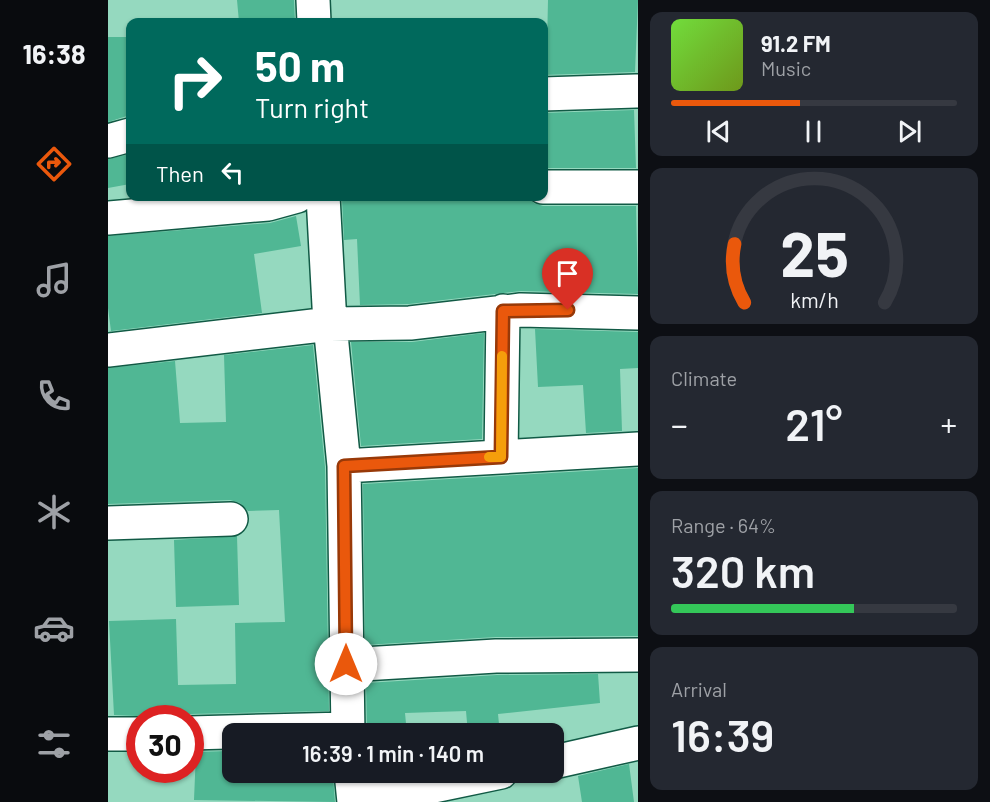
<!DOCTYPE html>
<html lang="en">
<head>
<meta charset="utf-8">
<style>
	body { margin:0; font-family:Barlow,sans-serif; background:#242831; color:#f1f3f6; height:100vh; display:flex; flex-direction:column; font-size:22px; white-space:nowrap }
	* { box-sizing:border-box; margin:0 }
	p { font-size:20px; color:#9ea1a6 }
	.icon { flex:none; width:33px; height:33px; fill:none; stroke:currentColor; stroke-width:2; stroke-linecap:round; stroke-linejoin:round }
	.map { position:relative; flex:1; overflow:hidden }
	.sheet { display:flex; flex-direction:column; gap:12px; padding:12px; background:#0d0f14; width:352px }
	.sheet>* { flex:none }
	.top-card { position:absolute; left:18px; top:18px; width:422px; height:183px; border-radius:12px; box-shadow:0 2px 4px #0004; background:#00695c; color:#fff; overflow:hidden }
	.speed { position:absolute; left:18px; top:705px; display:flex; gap:12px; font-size:30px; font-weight:700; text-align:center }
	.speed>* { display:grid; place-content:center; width:78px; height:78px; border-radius:50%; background:#171b24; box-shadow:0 2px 4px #0004; line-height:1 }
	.speed .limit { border:9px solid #d22; background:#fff; color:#111 }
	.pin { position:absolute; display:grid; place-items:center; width:51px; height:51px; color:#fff; margin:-62px -26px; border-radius:50% 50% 50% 0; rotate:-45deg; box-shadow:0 0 6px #0007 }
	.pin .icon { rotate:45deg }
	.me { position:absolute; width:66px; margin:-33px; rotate:0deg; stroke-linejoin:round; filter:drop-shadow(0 0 4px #0008) }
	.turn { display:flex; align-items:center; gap:21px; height:126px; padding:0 30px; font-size:27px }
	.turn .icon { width:78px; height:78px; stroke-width:2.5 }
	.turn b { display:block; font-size:42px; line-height:51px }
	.then { display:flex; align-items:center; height:57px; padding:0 30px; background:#0003; gap:12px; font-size:22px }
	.big { font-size:45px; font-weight:600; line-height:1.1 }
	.sheet .card { flex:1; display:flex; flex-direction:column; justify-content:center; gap:9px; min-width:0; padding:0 21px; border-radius:12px; background:#242831 }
	.sheet .dial { align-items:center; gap:0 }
	.dial svg { height:156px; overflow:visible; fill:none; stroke:#363941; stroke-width:7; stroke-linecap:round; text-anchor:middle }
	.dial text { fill:#f1f3f6; stroke:none }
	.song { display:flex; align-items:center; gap:18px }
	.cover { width:72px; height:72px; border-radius:9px; background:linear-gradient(135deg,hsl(100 70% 55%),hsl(80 70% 35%)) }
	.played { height:6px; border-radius:3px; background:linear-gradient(90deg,#ea580c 45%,#363941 45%) }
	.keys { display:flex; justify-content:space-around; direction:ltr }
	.heat { display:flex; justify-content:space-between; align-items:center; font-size:33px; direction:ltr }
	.charge { height:9px; border-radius:4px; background:linear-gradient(90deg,#34c759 64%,#363941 0) }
	.trip { position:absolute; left:114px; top:723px; width:342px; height:60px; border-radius:12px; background:#171b24; box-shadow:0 2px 4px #0004; font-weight:600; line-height:60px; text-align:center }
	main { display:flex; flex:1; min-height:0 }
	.tab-bar { display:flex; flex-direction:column; width:108px; justify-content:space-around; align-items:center; background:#090b0e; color:#9ea1a6 }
	.tab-bar .icon { width:42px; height:42px }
	.tab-bar .selected { color:#ea580c }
	.tab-bar b { font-size:27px; color:#f1f3f6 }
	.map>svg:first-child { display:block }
</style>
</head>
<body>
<main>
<nav class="tab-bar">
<b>16:38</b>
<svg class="icon selected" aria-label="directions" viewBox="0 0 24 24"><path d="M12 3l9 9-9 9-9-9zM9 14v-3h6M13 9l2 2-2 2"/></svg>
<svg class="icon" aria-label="music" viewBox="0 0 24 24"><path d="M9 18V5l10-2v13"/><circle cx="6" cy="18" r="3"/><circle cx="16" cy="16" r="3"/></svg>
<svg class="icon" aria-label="phone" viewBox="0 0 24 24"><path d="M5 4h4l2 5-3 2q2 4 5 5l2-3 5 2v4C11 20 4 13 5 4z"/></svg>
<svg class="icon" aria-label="climate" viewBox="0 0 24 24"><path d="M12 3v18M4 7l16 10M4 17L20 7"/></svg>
<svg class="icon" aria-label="car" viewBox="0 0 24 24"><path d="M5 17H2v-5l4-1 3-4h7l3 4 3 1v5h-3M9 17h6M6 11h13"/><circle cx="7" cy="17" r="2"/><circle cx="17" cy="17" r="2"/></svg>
<svg class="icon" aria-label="filters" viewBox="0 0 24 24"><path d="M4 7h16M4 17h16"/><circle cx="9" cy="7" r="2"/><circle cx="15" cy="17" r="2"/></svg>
</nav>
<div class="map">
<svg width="530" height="802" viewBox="0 0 530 802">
	<rect width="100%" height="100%" fill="#95d9bf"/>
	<path fill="#50b794" d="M129 0H186L187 22H131Z
		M440 0H530L527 72 435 75V46H439Z
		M0 37H22V115L0 122Z
		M526 110 528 168H435V113Z
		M22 154V184L0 188V159Z
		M333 196H419L426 203 435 206H528L530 294 413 291 301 304 252 305 249 239 236 240 234 200Z
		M188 216 193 246 146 254 154 313 3 331 0 308V236L162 223Z
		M427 329 530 332V368L512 369 514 431 478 433 475 385 430 387Z
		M376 333 374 439 253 446 243 342H304Z
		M205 345 217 467 221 711 82 714 71 718 6 715 1 621 68 619 70 685 128 684 127 623 177 622 171 510 140 511 132 503 122 500 0 504V368L67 361 72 423 118 422 116 355Z
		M530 468V636L388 637 257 645 255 484Z
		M129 536 131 605 68 607 66 540Z
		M490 674 492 703 390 714 392 734H360L358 711 297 713 299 734H259L258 683 389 675Z
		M120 751 119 772 225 776 227 802 86 800 88 752Z
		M521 764 526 802H474L470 776Z"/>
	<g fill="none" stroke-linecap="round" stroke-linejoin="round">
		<defs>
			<path id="minor" d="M205 0 206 22
				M435 94 528 91
				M0 141 22 135
				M435 187H530
				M215 196 222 324 236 466 240 734
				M0 218 160 204 189 196
				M0 350 222 324 302 323 413 310 530 313
				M393 457 395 311
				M236 466 530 449
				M0 523 123 519
				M238 665 388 656 530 655
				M82 733 239 729
				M0 734H32
				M446 762 530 743
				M243 772 246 802
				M249 802 393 772"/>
		</defs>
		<use href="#minor" stroke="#115a45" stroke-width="36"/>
		<use href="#minor" stroke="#fff" stroke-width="33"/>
	</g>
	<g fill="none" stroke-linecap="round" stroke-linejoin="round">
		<defs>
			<path id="route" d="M238 664 236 466 393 457 395 311 460 310"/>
		</defs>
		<use href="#route" stroke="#983908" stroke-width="15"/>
		<use href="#route" stroke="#ea580c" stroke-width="10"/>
		<path stroke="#f59e0b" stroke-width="10" d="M381 457H393L394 356"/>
	</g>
</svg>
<div class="speed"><div class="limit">30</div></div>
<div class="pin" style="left:460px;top:310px;background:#d93025"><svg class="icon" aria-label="arrive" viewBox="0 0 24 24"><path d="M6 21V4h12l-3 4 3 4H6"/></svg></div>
<svg class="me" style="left:238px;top:664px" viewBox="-20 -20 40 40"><circle r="19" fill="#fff"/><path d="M0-13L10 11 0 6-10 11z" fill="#ea580c"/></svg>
<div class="trip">16:39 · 1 min · 140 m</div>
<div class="top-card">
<div class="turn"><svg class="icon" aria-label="right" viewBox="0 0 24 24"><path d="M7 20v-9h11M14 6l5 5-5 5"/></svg><div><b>50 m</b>Turn right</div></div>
<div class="then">Then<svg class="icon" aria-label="left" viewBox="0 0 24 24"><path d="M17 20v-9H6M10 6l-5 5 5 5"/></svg></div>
</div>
</div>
<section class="sheet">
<div class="card">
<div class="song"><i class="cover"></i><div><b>91.2 FM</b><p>Music</p></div></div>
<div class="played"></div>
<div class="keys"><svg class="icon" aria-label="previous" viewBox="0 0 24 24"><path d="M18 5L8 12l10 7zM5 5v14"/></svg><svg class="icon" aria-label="pause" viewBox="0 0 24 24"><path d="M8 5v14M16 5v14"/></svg><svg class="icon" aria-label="next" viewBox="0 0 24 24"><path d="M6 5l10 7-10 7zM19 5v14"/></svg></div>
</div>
<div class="card dial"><svg viewBox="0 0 100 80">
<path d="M14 69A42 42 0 1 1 86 69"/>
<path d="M14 69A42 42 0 0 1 9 39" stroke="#ea580c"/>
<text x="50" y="56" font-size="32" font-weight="700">25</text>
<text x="50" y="72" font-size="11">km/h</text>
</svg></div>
<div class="card"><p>Climate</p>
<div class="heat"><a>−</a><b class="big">21°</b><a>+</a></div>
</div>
<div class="card"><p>Range · 64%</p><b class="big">320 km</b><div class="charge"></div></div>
<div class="card"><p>Arrival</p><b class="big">16:39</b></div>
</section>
</main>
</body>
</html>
